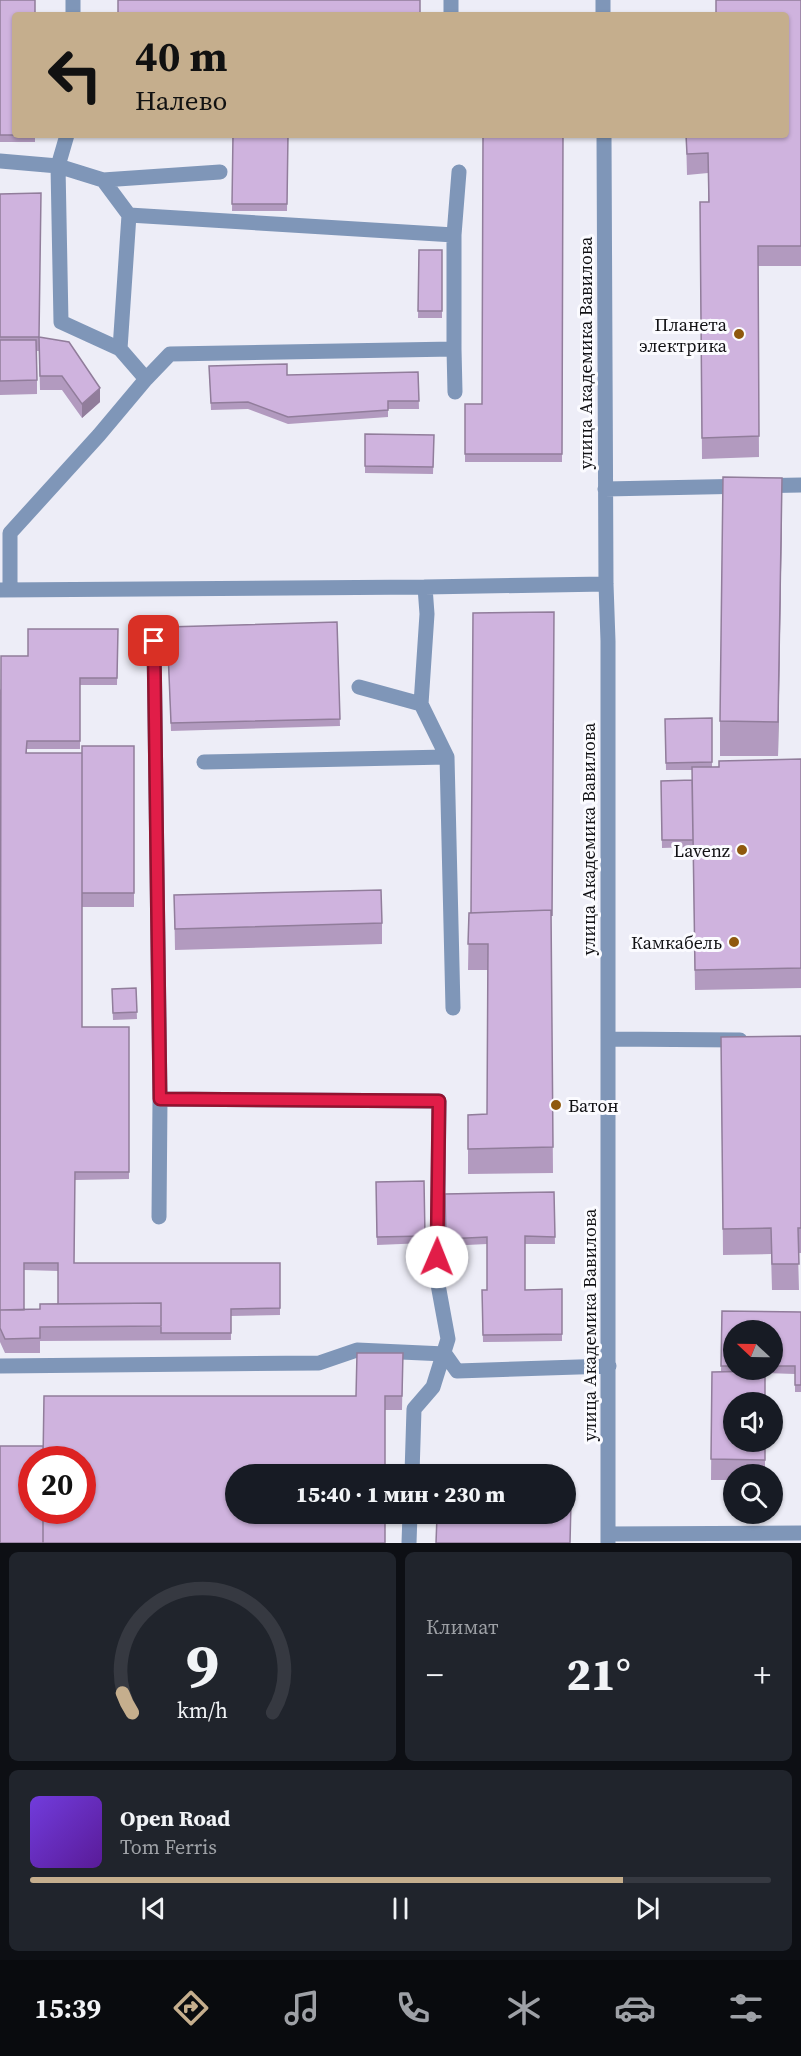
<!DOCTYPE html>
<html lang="ru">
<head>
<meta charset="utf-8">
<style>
	body { margin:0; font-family:"Source Serif 4",serif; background:#20242c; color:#f1f3f6; height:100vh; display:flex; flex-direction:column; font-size:22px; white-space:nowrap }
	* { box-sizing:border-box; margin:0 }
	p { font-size:20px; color:#9ea1a6 }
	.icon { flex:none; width:33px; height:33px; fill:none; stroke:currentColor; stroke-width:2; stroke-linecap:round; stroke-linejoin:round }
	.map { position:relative; height:1543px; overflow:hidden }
	.side { display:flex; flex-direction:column; gap:9px; padding:9px; background:#0d0f14; flex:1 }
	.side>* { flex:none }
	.hud { position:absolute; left:12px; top:12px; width:777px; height:126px; border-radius:6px; box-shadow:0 2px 4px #0004; background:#c5ae8d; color:#111; overflow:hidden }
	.needle { width:39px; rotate:292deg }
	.fabs { position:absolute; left:723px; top:1320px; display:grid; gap:12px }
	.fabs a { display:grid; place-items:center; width:60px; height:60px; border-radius:50%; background:#171b24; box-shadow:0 2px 4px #0004; font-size:30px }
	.speed { position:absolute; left:18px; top:1446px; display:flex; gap:12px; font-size:30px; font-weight:700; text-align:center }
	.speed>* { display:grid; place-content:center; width:78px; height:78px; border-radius:50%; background:#171b24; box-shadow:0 2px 4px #0004; line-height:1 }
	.speed .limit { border:9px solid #d22; background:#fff; color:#111 }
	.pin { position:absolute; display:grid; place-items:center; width:51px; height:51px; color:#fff; margin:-26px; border-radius:12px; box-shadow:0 3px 9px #0006 }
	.me { position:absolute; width:66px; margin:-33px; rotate:1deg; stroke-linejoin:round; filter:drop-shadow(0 0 4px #0008) }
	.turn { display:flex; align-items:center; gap:21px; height:126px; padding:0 24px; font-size:27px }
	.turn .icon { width:78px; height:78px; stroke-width:2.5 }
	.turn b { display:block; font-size:42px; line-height:51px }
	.big { font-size:45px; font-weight:800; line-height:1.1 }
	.side .tile { flex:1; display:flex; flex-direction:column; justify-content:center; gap:9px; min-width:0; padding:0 21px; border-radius:9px; background:#20242c }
	.side .dial { align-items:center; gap:0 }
	.dial svg { height:156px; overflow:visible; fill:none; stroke:#363941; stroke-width:7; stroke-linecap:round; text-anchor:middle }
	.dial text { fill:#f1f3f6; stroke:none }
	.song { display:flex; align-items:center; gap:18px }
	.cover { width:72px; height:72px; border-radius:9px; background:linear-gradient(135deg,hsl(260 70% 55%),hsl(270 70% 35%)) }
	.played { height:6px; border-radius:3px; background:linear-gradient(90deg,#c5ae8d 80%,#363941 80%) }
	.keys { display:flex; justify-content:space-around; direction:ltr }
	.heat { display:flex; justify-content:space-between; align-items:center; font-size:33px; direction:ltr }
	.side .tiles { flex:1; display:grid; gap:9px; grid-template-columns:1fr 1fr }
	.tile:last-child { grid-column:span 2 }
	.trip { position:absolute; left:225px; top:1464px; width:351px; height:60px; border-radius:30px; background:#171b24; box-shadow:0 2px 4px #0004; font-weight:800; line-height:60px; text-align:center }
	.tabs { display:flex; height:96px; justify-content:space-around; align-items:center; background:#090b0e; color:#9ea1a6 }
	.tabs .icon { width:42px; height:42px }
	.tabs .current { color:#c5ae8d }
	.tabs b { font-size:27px; color:#f1f3f6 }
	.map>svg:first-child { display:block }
</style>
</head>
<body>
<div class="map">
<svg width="801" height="1543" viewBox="0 0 801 1543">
	<rect width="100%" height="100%" fill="#ededf7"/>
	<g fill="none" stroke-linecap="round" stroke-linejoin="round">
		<path stroke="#7f96b8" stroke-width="15" d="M451 0V15
			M603 0V15
			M73 15V0
			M67 135 58 166 61 322 120 349
			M604 135 606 584 608 641V1543
			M0 161 58 166 103 180 129 215 120 349 146 379
			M103 180 220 172
			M129 215 454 235
			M454 349 455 392
			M605 489 801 485
			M425 587 427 614 421 704 447 757 453 1008
			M0 590 425 587 606 584
			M10 590V533L99 435 146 379 170 354 454 349V235L459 172
			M154 641 160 1099 159 1217
			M359 687 421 704
			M204 762 447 757
			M608 1039 740 1040
			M160 1099 439 1101 437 1279 448 1339 433 1387 414 1409 412 1474
			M0 1366 319 1363 357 1350 445 1354 457 1371 609 1366
			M608 1534 801 1533
			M409 1543 410 1514"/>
	</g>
	<path fill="#b29abf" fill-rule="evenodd" d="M0 0 35 135V142H0Z
		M801 0V266H758L759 457 702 459 700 202H708V173L687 175 686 135H786Z
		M233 135H288L287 211H232Z
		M563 135 562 462H465V404H482Z
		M0 194 39 337 100 402 82 418 62 390H40L39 351H37V394L0 395Z
		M419 250H442V318H418Z
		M209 366 287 375 418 372 419 409H388V417L288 424 248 409 211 410Z
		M434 435 433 474 365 473V466Z
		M782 512 778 756H720V721Z
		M554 612 551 923 553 1173 468 1174V1115L487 1114 488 970H468L469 913H471Z
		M337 622 340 726 171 731 167 627Z
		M118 629 117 685H80V749H27V753H82L134 746V907H82V1027H129V1179L75 1180 74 1263H280V1315L231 1316V1340L40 1341V1353H5L0 1342V690L28 656ZM24 1270 58 1271V1304L40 1309 24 1310Z
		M712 718V767L801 759V988L695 990 693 847 662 848 661 781 692 780V770H666L665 719Z
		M174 895 382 923V944L175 950Z
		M136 988 137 1019 113 1020 112 989Z
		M801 1036V1253H798L799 1290H772L771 1254 723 1255 721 1037Z
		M424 1181 425 1243 377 1245 376 1182Z
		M554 1192 555 1244H525V1290L562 1289V1341L483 1342 482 1290H487V1244L446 1246 445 1194Z
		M722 1311 801 1312V1392H795V1374L765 1373V1474H734V1480H711L712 1372H721ZM734 1330H772V1370H734Z
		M403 1353 402 1410H385L43 1446 356 1396Z"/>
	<path fill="#917d9b" d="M100 388V402L82 418V404Z
		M782 478V512L778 756V722Z"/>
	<path fill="#cfb3de" stroke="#917d9b" stroke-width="1.5" d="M0 0H35V15H15V135H35H0Z
		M118 0H420V15H118Z
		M716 0H801V246H758L759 436 702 438 700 202H709L708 153 687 154 686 135H786V15H716Z
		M233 135H288L287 204H232Z
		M483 135H563L562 454H465V404H482Z
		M41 193 39 337H0V194Z
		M419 250H442V311H418Z
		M39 337 69 342 100 388 82 404 62 376H40Z
		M0 340H36L37 380 0 381Z
		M287 364V375L418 372 419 401H388V410L288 417 248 402 211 403 209 366Z
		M365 434 434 435 433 467 365 466Z
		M723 477 782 478 778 722 720 721Z
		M554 612 552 916 551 910 471 913 473 613Z
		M337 622 340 719 171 723 167 627Z
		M28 629H118L117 678H80V741H27L26 753H82V1027H129V1172H75L74 1263H280V1308L231 1309V1333H161V1303L58 1304V1263H24V1310H0L1 656H28Z
		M712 718V762L666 763 665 719Z
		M82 746H134V893H82Z
		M801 759V968L695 970 692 767H719V761Z
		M692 780 693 840H662L661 781Z
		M381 890 382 923 175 929 174 895Z
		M551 910 553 1147 468 1149V1115L487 1114 488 944H468L469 913Z
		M136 988 137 1012 113 1013 112 989Z
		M801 1036V1228H798L799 1264H772L771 1228 723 1229 721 1037Z
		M424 1181 425 1236 377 1237 376 1182Z
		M554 1192 555 1237 525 1236V1290L562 1289V1334L483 1335 482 1290H487V1237L446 1239 445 1194Z
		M161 1303V1326L40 1327V1338L5 1339 0 1328V1310L40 1309V1304Z
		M722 1311 801 1312V1385H795V1366H772V1330H734V1366H721Z
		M357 1353H403L402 1396H385V1474H236V1514H385V1543H43V1510H82V1460H43L44 1396H356Z
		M765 1371V1402H734V1442H765V1460L711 1459 712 1372Z
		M0 1446H43V1460H32V1510H43V1543H0Z
		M566 1501 571 1502 570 1543H436L437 1516 451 1517V1514H566Z"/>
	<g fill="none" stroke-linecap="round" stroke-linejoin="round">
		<defs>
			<path id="route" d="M154 641 160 1099 439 1101 437 1257"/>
		</defs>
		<use href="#route" stroke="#92132f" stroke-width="15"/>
		<use href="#route" stroke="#e11d48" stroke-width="10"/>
	</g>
	<g fill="#8f590d" stroke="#fbfbff" stroke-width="2">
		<circle cx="739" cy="334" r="6"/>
		<circle cx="742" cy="850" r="6"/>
		<circle cx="734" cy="942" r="6"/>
		<circle cx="556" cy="1105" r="6"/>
	</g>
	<g text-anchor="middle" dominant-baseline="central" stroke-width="6" stroke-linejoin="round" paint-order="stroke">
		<g font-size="18" fill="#111114" stroke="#fbfbff" text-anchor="end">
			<text x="727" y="324">Планета<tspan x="727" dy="21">электрика</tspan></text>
			<text x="730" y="850">Lavenz</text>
			<text x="722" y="942">Камкабель</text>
			<text x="568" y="1105" text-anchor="start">Батон</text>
		</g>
		<g font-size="18" fill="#111114" stroke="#fbfbff">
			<text transform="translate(585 353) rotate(-90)">улица Академика Вавилова</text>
			<text transform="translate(588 839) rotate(-90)">улица Академика Вавилова</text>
			<text transform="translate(589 1325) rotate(-90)">улица Академика Вавилова</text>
		</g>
	</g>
</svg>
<div class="fabs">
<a><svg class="needle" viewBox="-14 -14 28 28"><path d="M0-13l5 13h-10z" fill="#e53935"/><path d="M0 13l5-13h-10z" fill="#9ea1a6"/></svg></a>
<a><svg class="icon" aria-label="sound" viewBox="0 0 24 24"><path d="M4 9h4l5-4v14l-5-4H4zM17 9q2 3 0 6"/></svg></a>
<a><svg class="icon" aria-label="search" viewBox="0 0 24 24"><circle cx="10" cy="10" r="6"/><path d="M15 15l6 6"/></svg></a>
</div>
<div class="speed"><div class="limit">20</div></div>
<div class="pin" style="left:154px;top:641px;background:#d93025"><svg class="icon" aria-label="arrive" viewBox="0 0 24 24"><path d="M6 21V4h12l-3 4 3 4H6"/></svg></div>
<svg class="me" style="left:437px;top:1257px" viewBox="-20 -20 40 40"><circle r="19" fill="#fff"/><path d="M0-13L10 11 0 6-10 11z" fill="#e11d48"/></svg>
<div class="trip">15:40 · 1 мин · 230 m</div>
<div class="hud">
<div class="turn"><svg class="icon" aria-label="left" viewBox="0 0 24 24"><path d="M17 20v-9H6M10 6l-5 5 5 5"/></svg><div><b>40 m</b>Налево</div></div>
</div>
</div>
<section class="side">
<div class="tiles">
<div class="tile dial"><svg viewBox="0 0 100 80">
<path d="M14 69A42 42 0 1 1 86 69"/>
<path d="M14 69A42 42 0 0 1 9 59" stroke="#c5ae8d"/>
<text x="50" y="56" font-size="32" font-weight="700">9</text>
<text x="50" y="72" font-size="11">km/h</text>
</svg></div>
<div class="tile"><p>Климат</p>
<div class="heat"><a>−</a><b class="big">21°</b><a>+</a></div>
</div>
<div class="tile">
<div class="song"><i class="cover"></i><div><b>Open Road</b><p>Tom Ferris</p></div></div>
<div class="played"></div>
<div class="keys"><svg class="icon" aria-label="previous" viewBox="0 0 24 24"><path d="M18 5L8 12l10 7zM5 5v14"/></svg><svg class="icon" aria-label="pause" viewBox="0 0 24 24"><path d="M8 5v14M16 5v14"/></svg><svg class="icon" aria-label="next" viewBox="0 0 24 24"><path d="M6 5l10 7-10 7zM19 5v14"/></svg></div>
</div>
</div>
</section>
<nav class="tabs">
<b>15:39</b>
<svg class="icon current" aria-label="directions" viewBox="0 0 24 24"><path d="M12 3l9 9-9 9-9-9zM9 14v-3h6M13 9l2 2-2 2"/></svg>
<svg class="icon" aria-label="music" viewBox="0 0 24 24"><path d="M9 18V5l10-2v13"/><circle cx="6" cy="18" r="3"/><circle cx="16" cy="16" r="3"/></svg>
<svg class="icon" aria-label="phone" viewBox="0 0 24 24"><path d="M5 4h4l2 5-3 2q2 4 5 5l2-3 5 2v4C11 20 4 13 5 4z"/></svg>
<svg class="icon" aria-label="climate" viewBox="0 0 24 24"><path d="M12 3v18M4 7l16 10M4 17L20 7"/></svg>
<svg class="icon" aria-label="car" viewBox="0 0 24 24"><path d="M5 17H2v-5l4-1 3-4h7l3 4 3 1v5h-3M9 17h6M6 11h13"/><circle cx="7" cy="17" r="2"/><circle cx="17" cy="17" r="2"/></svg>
<svg class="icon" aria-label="filters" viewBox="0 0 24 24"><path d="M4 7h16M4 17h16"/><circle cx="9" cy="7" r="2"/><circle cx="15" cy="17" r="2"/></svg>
</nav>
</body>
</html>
